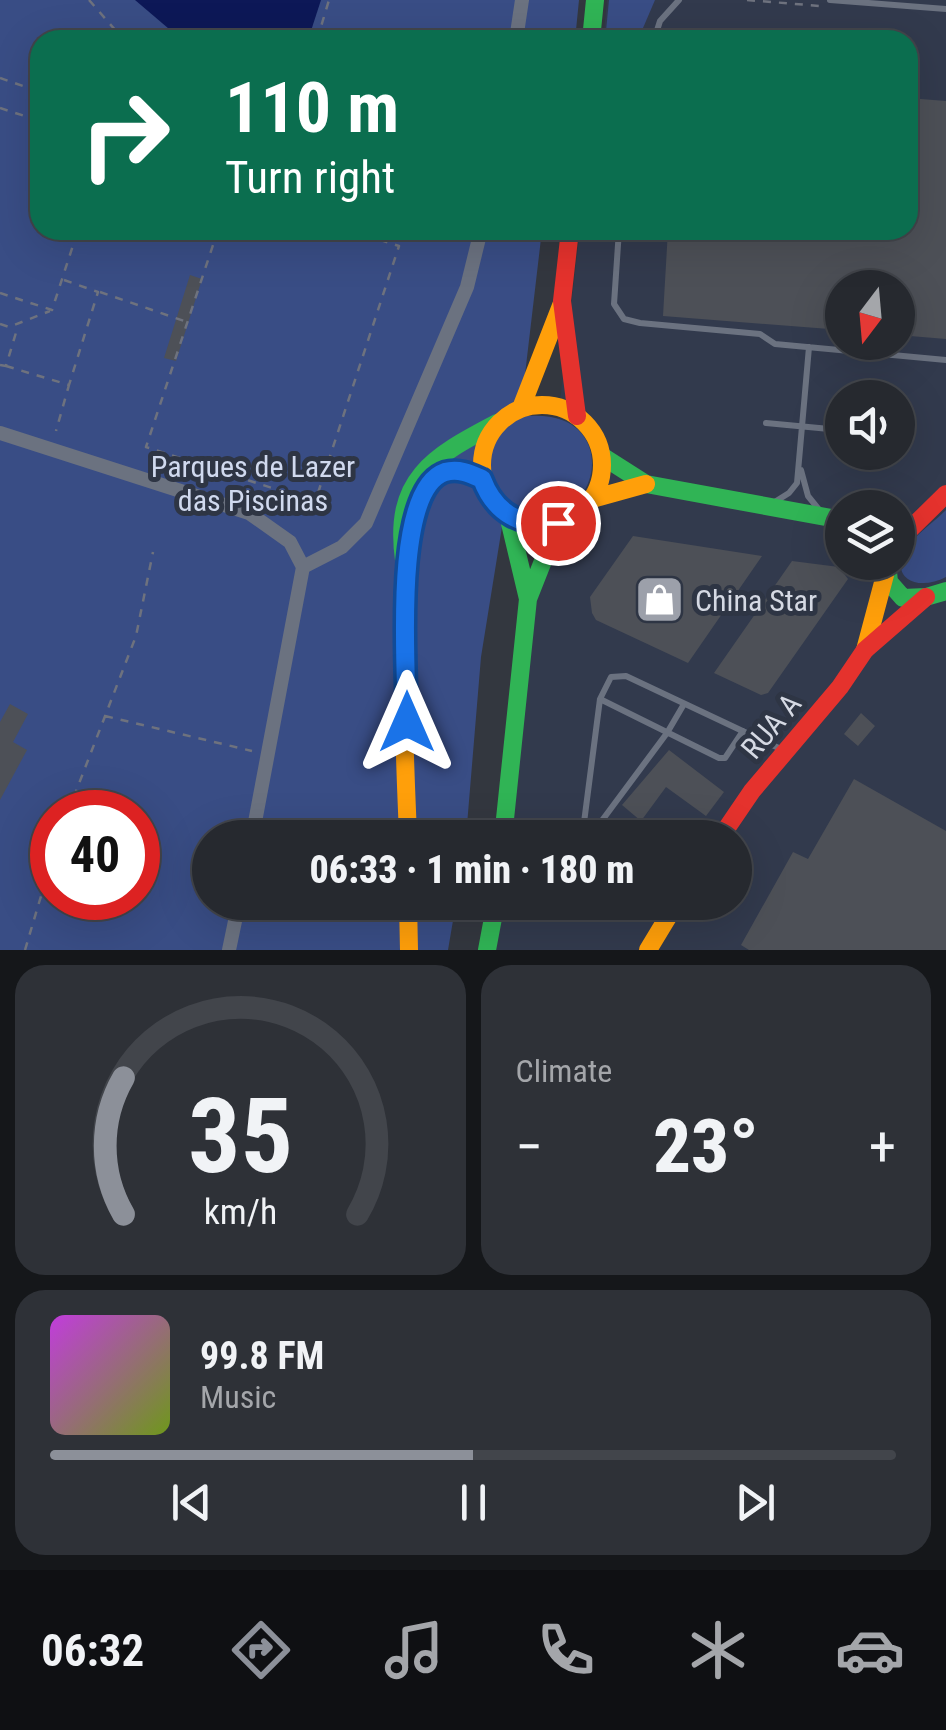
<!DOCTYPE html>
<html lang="en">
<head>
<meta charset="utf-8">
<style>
	body { margin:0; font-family:"Roboto Condensed",sans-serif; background:#2e3137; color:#f1f3f6; height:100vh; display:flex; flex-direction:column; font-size:38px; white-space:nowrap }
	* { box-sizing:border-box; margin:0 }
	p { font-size:32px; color:#a4a6aa }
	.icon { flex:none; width:55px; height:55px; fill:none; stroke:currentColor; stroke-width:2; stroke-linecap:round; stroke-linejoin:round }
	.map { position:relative; height:950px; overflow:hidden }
	.sheet { display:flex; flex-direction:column; gap:15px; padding:15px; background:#15171a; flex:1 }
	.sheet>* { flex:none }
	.hud { position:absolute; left:30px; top:30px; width:888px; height:210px; border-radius:30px; box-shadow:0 10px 40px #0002,0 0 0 2px #42454b; background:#0b6e4f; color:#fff; overflow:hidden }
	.needle { width:65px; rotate:196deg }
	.controls { position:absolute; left:825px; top:270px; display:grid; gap:20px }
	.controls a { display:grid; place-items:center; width:90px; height:90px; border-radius:50%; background:#26292f; box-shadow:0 10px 40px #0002,0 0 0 2px #42454b; font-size:50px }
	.speed { position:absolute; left:30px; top:790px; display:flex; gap:20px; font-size:50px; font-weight:700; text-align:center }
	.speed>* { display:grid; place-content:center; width:130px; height:130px; border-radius:50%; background:#26292f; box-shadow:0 10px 40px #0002,0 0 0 2px #42454b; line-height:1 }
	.speed .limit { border:15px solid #d22; background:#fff; color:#111 }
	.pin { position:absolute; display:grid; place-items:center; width:85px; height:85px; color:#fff; margin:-42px; border:5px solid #fff; border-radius:50%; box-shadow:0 2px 10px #0007 }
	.me { position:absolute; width:110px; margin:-55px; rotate:0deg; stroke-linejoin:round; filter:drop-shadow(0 0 8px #0008) }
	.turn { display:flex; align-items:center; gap:35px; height:210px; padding:0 30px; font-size:45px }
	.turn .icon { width:130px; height:130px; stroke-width:2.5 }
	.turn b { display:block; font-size:70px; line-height:85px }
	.big { font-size:75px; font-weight:800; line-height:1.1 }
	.sheet .widget { flex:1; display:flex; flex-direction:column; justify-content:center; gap:15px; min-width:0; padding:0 35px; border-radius:30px; background:#2e3137 }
	.sheet .dial { align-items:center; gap:0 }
	.dial svg { height:260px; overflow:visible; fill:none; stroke:#42454b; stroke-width:7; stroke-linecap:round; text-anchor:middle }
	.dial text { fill:#f1f3f6; stroke:none }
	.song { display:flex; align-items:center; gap:30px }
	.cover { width:120px; height:120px; border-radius:15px; background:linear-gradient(135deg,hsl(290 70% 55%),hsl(80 70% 35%)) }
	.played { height:10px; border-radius:5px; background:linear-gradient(90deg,#8c9099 50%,#42454b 50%) }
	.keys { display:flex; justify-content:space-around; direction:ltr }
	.heat { display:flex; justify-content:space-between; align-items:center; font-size:55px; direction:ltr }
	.sheet .tiles { flex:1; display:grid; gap:15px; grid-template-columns:1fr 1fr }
	.widget:last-child { grid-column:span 2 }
	.trip { position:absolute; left:192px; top:820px; width:560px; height:100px; border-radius:50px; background:#26292f; box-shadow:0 10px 40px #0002,0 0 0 2px #42454b; font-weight:800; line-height:100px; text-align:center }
	.menu { display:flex; height:160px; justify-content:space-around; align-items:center; background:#0f1013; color:#a4a6aa }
	.menu .icon { width:70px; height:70px }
	.menu .selected { color:#8c9099 }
	.menu b { font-size:45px; color:#f1f3f6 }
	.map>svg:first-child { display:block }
</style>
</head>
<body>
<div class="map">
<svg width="946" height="950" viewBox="0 0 946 950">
	<rect width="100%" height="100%" fill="#33373f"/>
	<path fill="#323a4d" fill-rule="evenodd" d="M607 0H946V950H493L502 903 735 902V838L509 837 580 230H908V40H603ZM842 288H898V342H842ZM842 398H898V452H842ZM842 508H898V562H842Z"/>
	<path fill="#394d85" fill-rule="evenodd" d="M0 0H579L575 40H40V230H542L520 417C623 403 604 524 535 514 524 512 516 506 506 502L481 657 466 837 210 838V902L456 903 448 950H0ZM52 812H138V898H52Z
		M609 0H655L640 35 606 31Z
		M946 510V577C916 593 885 576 910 544 920 531 935 521 946 510Z"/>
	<path fill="#0d1857" d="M135 0H321L308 40H182Z"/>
	<path fill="#4d5057" d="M908 98 946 101V339L898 335V288H842V330L663 316 668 230H908Z
		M190 275 202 279 176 361 164 358Z
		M633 536 762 556 688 663 596 620 592 613 590 597Z
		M792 561 839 567 848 579 768 693 761 695 714 673Z
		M10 704 28 714 13 742 27 750 0 800V722Z
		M861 713 875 726 858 746 844 734Z
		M669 750 724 792 706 816 666 787 641 821 622 805Z
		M854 779 946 831V950H749L741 945 793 852 808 859Z"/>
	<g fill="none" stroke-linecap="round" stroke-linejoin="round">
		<path stroke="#6e727e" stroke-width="2.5" stroke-dasharray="8 8" stroke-linecap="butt" d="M89 0 124 40
			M747 0 820 6
			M317 40 329 0
			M0 78 40 92
			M0 108 40 121
			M218 230 146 447 315 502 399 246 350 230
			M64 280 98 292 69 385
			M100 292 187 322
			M0 293 52 310 78 230
			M0 324 9 327 50 311
			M0 365 6 366 18 326
			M6 366 69 385 56 431
			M105 716 252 751
			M68 812 136 636 153 552
			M25 950 52 859"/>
		<path stroke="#6b7280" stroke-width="6" d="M830 0 946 9
			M654 40 660 21 679 0
			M619 230 614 304 624 319 640 323 760 334 775 344 946 360
			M766 423 840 430
			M801 470 808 496 821 512
			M773 503 789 493 797 483 809 347
			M600 699 719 758H725L743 731
			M582 838 600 699 611 677 626 676 785 751
			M589 838 667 733 684 704"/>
		<path stroke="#6b7280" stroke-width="14" d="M516 39 549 40
			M516 40 522 0
			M0 433 249 513 290 542 303 567
			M252 838 303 567 342 547 366 523 467 287 481 230
			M229 950 239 902"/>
		<path stroke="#30b455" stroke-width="18" d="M591 40 595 0
			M602 456 646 484 842 520
			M508 515 528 599
			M404 560C393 479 432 457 497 423
			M887 562 889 582 903 598 926 597 946 591
			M503 838 528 599 558 523
			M487 950 496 902"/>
		<path stroke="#ff9f0a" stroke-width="18" d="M482 465a60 60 0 1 1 120 0a60 60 0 1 1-120 0Z
			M521 408 562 303
			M592 499 646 484
			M865 650 885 575
			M408 838C406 768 390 530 432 481 445 465 467 473 482 479
			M408 902 409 950
			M648 950 677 902"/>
		<path stroke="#e5322d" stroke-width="18" d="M570 230 562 301 577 416
			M898 541 946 494
			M720 838 752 791 840 687 865 650 926 597"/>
	</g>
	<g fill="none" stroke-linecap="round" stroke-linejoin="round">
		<defs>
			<path id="route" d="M407 722C407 675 391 490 445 472 459 468 471 474 482 479 495 514 522 528 558 523"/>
		</defs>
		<use href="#route" stroke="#114b97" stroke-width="25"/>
		<use href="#route" stroke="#1a73e8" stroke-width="18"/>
	</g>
	<defs>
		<symbol id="shop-square" viewBox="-11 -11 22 22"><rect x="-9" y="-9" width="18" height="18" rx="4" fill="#9ca0aa" stroke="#2e3544"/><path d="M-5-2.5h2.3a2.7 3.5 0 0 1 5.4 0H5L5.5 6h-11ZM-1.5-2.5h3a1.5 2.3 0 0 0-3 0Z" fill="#fff"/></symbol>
	</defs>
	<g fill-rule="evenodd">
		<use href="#shop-square" x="632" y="572" width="55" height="55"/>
	</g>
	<g text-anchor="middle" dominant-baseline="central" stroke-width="10" stroke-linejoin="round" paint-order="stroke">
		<g font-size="30" fill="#d0d9ee" stroke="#2e3544">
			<text x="253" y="466">Parques de Lazer<tspan x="253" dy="34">das Piscinas</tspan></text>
		</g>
		<g font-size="30" fill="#d5d9e3" stroke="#2e3544" text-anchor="start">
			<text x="695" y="600">China Star</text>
		</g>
		<g font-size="30" fill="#d5d9e3" stroke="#2e3544">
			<text transform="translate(771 726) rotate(-50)">RUA A</text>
		</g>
	</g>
</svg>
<div class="controls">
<a><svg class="needle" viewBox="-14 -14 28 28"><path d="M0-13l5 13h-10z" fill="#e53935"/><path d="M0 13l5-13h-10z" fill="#a4a6aa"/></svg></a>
<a><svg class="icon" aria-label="sound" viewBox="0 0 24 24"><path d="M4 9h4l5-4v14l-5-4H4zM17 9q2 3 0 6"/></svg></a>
<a><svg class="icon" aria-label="layers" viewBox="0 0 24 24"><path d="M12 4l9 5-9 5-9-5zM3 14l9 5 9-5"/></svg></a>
</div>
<div class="speed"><div class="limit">40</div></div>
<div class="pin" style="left:558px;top:523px;background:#d93025"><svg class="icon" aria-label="arrive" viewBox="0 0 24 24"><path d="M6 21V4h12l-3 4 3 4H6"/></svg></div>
<svg class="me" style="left:407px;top:722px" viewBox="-20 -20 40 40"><path d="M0-17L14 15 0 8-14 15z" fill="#1a73e8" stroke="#fff" stroke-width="4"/></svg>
<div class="trip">06:33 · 1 min · 180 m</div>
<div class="hud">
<div class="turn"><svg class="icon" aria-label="right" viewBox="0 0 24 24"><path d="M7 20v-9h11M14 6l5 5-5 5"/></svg><div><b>110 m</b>Turn right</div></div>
</div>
</div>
<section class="sheet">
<div class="tiles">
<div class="widget dial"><svg viewBox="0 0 100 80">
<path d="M14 69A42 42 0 1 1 86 69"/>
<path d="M14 69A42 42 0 0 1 14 27" stroke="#8c9099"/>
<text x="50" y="56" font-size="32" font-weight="700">35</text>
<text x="50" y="72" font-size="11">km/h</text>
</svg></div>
<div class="widget"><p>Climate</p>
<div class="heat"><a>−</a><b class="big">23°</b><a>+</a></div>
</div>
<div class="widget">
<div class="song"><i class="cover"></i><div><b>99.8 FM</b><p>Music</p></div></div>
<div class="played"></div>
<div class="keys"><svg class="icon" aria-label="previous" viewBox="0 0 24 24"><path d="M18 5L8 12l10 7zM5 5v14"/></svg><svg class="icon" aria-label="pause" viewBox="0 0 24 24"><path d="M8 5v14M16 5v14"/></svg><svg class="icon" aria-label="next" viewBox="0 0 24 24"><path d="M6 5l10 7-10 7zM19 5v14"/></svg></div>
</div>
</div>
</section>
<nav class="menu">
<b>06:32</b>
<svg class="icon selected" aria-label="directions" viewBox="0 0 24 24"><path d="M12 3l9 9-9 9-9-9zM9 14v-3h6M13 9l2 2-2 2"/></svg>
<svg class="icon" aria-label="music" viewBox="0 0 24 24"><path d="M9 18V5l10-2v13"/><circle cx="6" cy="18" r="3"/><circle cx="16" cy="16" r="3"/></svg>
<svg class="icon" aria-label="phone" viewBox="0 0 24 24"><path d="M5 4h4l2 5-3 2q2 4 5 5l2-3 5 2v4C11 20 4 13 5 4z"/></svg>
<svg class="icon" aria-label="climate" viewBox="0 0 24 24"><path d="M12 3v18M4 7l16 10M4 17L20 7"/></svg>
<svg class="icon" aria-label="car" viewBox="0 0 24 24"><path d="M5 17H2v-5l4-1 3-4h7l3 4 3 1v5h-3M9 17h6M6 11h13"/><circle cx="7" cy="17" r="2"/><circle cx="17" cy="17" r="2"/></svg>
</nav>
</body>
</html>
